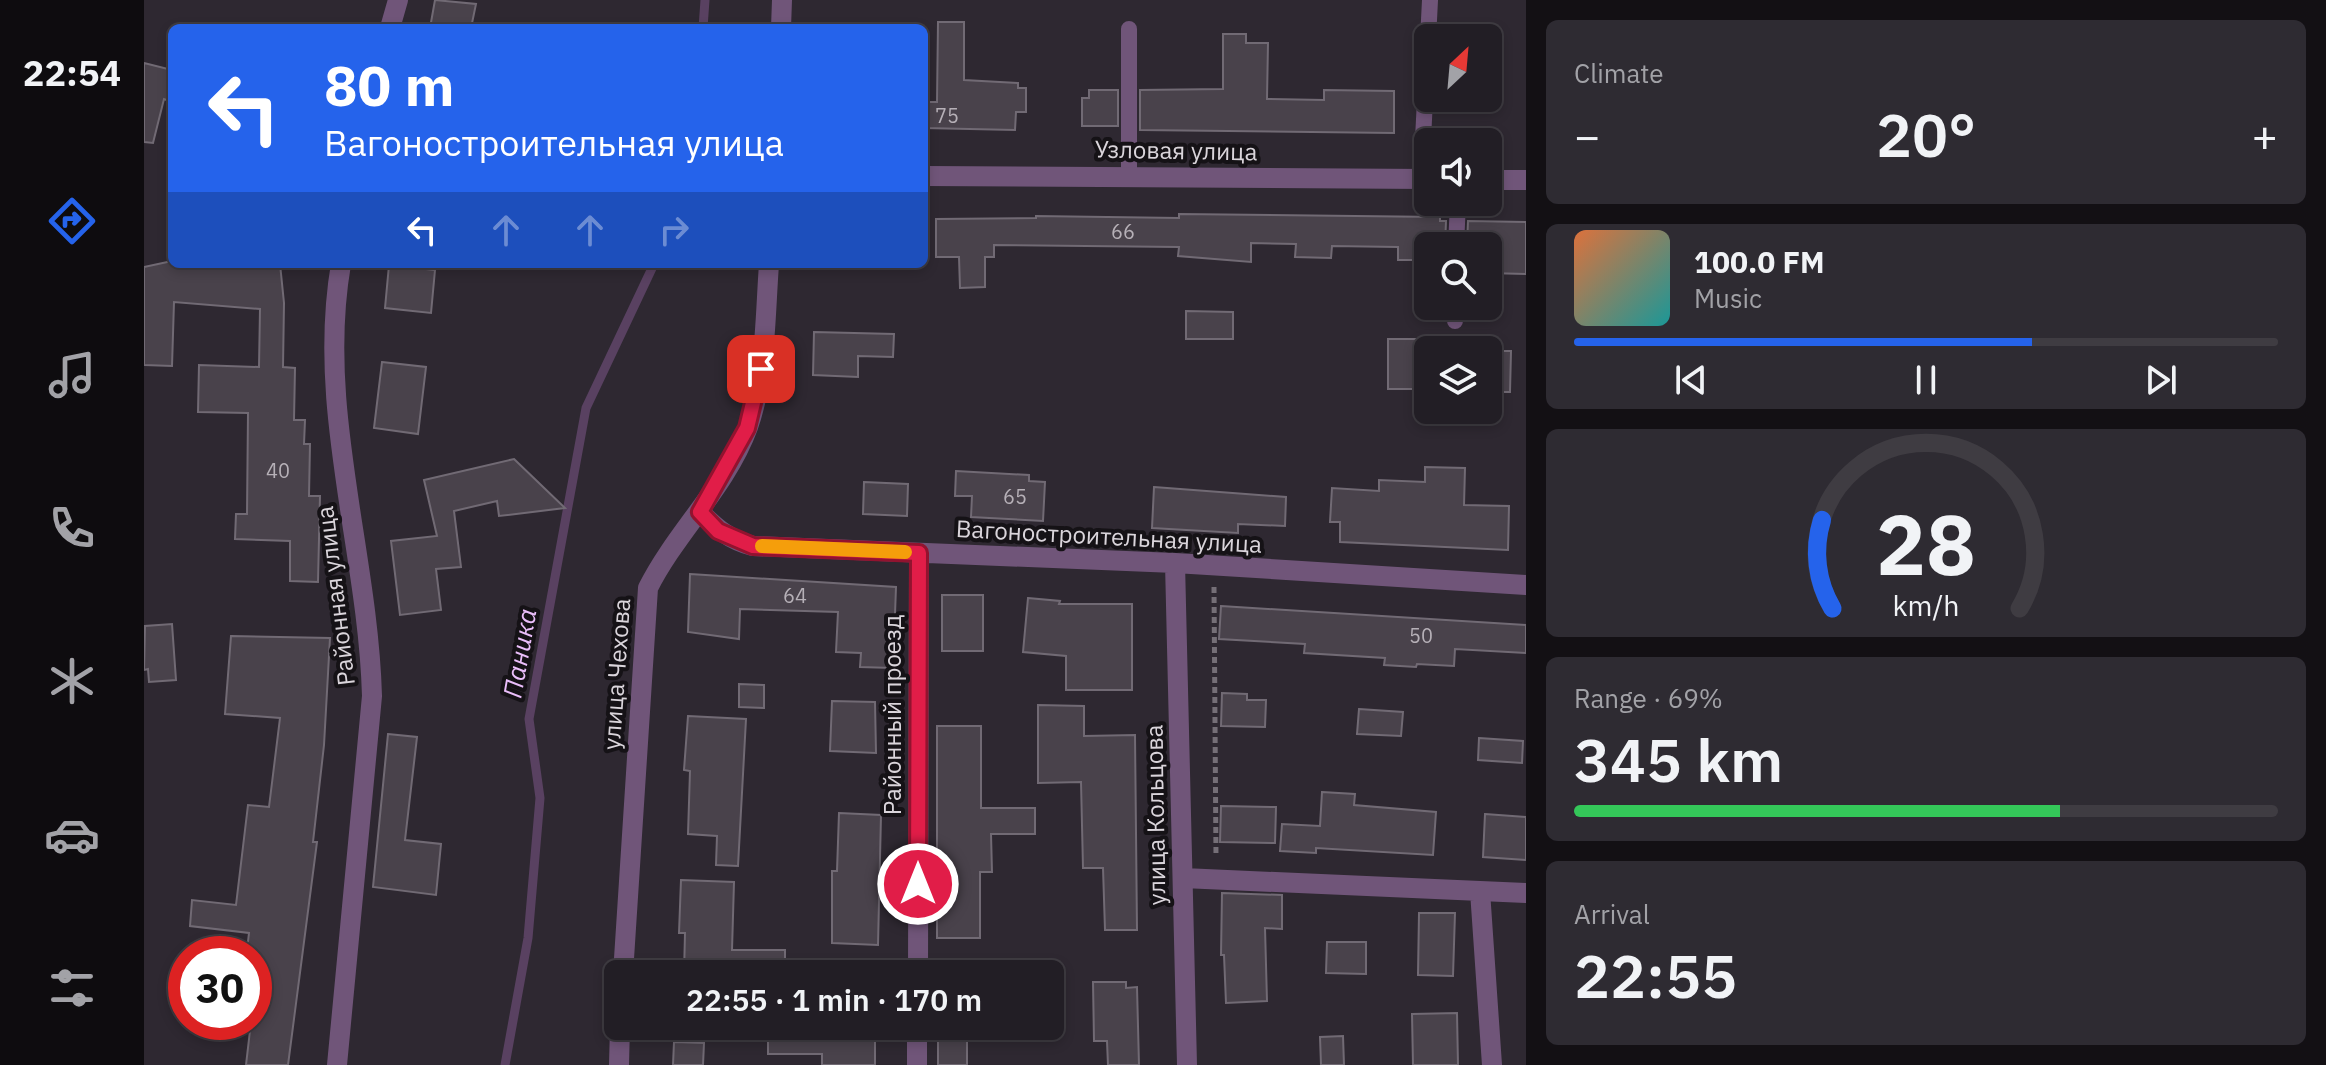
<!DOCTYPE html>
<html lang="en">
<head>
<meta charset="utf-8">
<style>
	body { margin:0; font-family:"IBM Plex Sans",sans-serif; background:#2e2b32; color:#f1f3f6; height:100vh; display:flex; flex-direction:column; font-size:30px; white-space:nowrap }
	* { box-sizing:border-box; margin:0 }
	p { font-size:26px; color:#a2a2a7 }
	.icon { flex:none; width:44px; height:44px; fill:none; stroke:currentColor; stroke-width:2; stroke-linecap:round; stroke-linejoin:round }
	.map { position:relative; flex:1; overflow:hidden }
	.side { display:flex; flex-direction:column; gap:20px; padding:20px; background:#131014; width:800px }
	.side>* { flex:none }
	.top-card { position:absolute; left:24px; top:24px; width:760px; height:244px; border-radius:12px; box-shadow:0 4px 12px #0003,0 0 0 2px #3f3c42; background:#2563eb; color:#fff; overflow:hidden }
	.needle { width:52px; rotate:26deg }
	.fabs { position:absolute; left:1270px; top:24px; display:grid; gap:16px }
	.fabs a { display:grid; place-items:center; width:88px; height:88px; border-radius:12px; background:#221e25; box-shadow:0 4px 12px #0003,0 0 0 2px #3f3c42; font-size:40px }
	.speed { position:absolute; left:24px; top:936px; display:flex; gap:16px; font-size:40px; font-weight:700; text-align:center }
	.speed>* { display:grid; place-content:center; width:104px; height:104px; border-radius:50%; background:#221e25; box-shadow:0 4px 12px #0003,0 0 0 2px #3f3c42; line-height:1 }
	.speed .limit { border:12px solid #d22; background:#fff; color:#111 }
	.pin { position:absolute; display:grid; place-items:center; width:68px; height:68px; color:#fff; margin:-34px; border-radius:16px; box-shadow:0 4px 12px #0006 }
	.me { position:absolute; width:88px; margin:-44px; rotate:0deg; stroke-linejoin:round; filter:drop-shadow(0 0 6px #0008) }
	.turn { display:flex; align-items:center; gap:28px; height:168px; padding:0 24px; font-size:36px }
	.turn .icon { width:104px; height:104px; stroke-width:2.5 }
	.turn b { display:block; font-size:56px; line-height:68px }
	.lanes { display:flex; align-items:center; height:76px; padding:0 24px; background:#0003; justify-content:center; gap:40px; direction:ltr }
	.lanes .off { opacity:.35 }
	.big { font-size:60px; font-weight:600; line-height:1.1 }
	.side .tile { flex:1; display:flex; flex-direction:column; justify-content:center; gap:12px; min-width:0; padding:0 28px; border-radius:12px; background:#2e2b32 }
	.side .dial { align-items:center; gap:0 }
	.dial svg { height:208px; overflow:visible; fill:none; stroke:#3f3c42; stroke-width:7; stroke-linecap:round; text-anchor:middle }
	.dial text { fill:#f1f3f6; stroke:none }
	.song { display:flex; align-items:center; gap:24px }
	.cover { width:96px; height:96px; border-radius:12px; background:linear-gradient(135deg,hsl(20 70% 55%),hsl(180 70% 35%)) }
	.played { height:8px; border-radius:4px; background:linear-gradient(90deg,#2563eb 65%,#3f3c42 65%) }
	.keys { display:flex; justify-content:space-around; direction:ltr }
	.heat { display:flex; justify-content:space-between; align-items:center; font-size:44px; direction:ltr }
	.charge { height:12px; border-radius:6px; background:linear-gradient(90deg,#34c759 69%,#3f3c42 0) }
	.trip { position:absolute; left:460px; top:960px; width:460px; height:80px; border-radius:12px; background:#221e25; box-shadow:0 4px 12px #0003,0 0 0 2px #3f3c42; font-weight:600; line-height:80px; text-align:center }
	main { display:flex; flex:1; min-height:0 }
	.tabs { display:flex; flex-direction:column; width:144px; justify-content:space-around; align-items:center; background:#0e0c0f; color:#a2a2a7 }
	.tabs .icon { width:56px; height:56px }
	.tabs .on { color:#2563eb }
	.tabs b { font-size:36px; color:#f1f3f6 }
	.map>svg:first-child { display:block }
</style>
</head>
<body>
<main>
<nav class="tabs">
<b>22:54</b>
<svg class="icon on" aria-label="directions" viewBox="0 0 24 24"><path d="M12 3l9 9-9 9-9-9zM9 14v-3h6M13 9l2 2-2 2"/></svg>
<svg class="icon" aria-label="music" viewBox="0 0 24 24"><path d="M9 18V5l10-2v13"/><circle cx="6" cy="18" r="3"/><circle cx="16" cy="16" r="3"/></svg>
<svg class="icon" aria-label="phone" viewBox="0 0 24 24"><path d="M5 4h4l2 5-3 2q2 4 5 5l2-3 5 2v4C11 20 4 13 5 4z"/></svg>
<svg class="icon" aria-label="climate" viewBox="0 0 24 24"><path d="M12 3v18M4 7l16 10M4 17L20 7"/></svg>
<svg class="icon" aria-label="car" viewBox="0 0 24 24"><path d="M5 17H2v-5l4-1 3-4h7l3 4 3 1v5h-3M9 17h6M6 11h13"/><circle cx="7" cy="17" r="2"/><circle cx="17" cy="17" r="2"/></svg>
<svg class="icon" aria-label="filters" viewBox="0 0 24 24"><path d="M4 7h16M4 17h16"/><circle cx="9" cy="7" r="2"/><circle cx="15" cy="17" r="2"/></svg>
</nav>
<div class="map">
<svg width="1382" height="1065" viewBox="0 0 1382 1065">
	<rect width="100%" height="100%" fill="#2e2831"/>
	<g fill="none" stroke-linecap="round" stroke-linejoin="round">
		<path stroke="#594161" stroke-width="9" d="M559 28 561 0
			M361 1065 384 938 396 798 385 719 442 408 510 264"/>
	</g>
	<path fill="#49424b" stroke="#716a74" stroke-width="2" d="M291 0 332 4 327 28H286Z
		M794 22H820V80L874 83V88H882V112H872L871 130 780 128 781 102H793Z
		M1079 34H1102V43H1124L1123 99 1180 100V90L1250 91V133L996 130V90L1079 89Z
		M0 63 28 70V102L20 99 9 143 0 142Z
		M945 90H974V126H938V98H945Z
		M1035 214 1296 217V221H1302L1301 246H1284V260H1254V247L1188 246 1187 258 1151 257 1152 244 1107 243V262L1034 256 1035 247 850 245V257H841V287L816 288 815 257H792V219L892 218V216L1035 218Z
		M1324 221 1382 222V274L1344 273V246H1323Z
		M28 261V264H136L140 303 139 367 151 368 150 420H161L160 444H166L165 496H176L174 582 146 581V541L91 539 92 514H103L104 413 54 412 55 365 115 367 116 309 30 302 28 366 0 365V267Z
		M245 265 291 270 287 313 241 308Z
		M1042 311 1089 312V339H1042Z
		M670 332 750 334 749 357 714 356V377L669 375Z
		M1244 339H1284V389H1244Z
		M1344 351H1367L1366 392H1344Z
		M238 362 282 367 274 434 230 428Z
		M370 459 421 508 355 516 353 501 310 511 317 567 292 569 297 610 256 615 247 541 293 536 280 480Z
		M1281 467 1321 468 1320 505 1365 506 1364 550 1196 542V522H1186L1188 488 1235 491V480L1281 482Z
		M812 471 885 475V481L901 482 899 521 827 517 828 496H811Z
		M720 482 764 484 763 516 719 514Z
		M1010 487 1142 497 1141 526 1094 524V533L1008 528Z
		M546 574 752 587 749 668 716 667 717 653 692 652 694 612 596 609 595 639 544 632Z
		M798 595H839V651H798Z
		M884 598 916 601 915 604H988V690H922V656L879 652Z
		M1077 606 1382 625V653L1311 649 1310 666 1273 664 1272 667 1240 665 1241 658 1160 653 1161 644 1075 639Z
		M28 624 32 680 5 682 4 669 0 670 1 626Z
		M87 636 186 638 180 745 169 842H173L144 1065H102L107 1022H110V951L103 950 105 933 46 926 48 900 92 905 104 805 125 807 136 718 81 714Z
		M595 684 620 685V708L595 707Z
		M1078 693 1103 694V700H1122L1121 727 1077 726Z
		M688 701 731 702 732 753 686 751Z
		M894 705 940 706V736L991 735 993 930H961L959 868H939L937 782 894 783Z
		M1215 709 1259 712 1257 736 1213 734Z
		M544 716 602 719 594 866 572 865 573 836 544 834 546 771 540 770Z
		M793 726H837V808H891V834H847L848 872H836V938H793Z
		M244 734 273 737 261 840 297 844 292 895 229 887Z
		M1335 738 1379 741 1378 763 1334 760Z
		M1178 792 1211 794 1210 805 1292 812 1289 855 1172 848V853L1136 851 1138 824 1176 826Z
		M1077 806 1132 807 1131 843 1076 842Z
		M695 813 737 815 734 945 688 943V871H693Z
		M1341 814 1382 817V860L1339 857Z
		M537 880 590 882 588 950H641V974H540L541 933H535Z
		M1078 893 1138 895V929L1121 928 1123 1001 1082 1003 1080 955H1077Z
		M1275 913H1311L1309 976 1274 975Z
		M1183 942H1222V974L1182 973Z
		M949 982H982V988L993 987 995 1065H964L963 1041H950Z
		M1313 1013 1314 1065H1269L1268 1014Z
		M645 1026H731V1065H678V1054H624V1032L645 1031Z
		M794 1026H823V1065H794Z
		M1199 1036 1200 1065H1177L1176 1037Z
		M530 1042 560 1043 559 1065H529Z"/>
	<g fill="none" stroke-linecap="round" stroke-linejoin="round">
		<path stroke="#756f77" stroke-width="5" stroke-dasharray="6 4" stroke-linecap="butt" d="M1070 587 1072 857"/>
		<path stroke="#705579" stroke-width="16" d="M985 176V29
			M1277 179 1286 0
			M1312 246 1314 202
			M1311 321V306"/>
		<path stroke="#705579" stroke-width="20" d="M246 28 254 0
			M637 28 638 0
			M780 176 1284 179
			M1344 180H1382
			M556 512C573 529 586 540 609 546L1031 563 1382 585
			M1031 563 1043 1065
			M1039 878 1382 893
			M1336 891 1348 1065
			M479 974 504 588C532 532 582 487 604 427 622 376 621 318 625 264
			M774 974 775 553
			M193 1065 228 696C224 552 172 408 197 264
			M475 1065 476 1026
			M773 1065V1026"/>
	</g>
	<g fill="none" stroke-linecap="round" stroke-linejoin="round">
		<defs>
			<path id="route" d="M617 369 603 428 556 512 574 531 609 546 775 553 774 884"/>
		</defs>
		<use href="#route" stroke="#92132f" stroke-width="20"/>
		<use href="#route" stroke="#e11d48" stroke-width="14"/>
		<path stroke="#f59e0b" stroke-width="14" d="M618 546 761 552"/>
	</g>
	<g text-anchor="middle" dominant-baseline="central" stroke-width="8" stroke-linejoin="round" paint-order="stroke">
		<g font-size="20" fill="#b6b0b7">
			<text x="803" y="115">75</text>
			<text x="979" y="231">66</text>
			<text x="134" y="470">40</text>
			<text x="871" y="496">65</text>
			<text x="651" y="595">64</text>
			<text x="1277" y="635">50</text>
		</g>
		<g font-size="24" fill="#dad5db" stroke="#151216">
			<text transform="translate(1032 150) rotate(1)">Узловая улица</text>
			<text transform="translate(965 536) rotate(3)">Вагоностроительная улица</text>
			<text transform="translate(191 596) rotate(-97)">Районная улица</text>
			<text transform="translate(472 674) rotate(-86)">улица Чехова</text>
			<text transform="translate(748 715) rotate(-90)">Районный проезд</text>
			<text transform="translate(1011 815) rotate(-91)">улица Кольцова</text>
		</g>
		<g font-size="26" font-style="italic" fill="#eabefa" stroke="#151216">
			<text transform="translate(375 653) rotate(-80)">Паника</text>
		</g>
	</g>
</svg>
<div class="fabs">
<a><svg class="needle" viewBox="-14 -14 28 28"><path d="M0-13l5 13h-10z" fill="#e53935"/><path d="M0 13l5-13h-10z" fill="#a2a2a7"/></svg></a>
<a><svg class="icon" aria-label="sound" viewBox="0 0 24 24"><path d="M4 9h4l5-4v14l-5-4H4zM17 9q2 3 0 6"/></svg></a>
<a><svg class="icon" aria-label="search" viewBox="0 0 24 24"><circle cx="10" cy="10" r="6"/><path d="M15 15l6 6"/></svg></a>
<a><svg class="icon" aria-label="layers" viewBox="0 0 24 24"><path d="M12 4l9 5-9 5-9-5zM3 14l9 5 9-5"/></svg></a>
</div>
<div class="speed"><div class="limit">30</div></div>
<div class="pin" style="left:617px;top:369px;background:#d93025"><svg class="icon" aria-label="arrive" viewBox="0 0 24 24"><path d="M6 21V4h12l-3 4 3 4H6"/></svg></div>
<svg class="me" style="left:774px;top:884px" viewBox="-20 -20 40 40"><circle r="17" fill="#e11d48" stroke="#fff" stroke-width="3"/><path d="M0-11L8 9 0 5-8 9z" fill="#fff"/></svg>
<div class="trip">22:55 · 1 min · 170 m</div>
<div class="top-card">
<div class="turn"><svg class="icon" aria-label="left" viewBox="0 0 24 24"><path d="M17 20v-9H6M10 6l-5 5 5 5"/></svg><div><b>80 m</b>Вагоностроительная улица</div></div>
<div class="lanes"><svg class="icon" aria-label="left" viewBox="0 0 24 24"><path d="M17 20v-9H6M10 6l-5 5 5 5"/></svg><svg class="icon off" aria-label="ahead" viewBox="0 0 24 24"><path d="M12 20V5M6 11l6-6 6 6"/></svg><svg class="icon off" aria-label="ahead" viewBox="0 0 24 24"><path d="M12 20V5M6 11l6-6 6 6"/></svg><svg class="icon off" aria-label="right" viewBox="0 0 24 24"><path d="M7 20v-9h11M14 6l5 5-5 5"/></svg></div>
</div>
</div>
<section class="side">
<div class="tile"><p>Climate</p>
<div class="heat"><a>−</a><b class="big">20°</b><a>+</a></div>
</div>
<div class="tile">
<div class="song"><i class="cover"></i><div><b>100.0 FM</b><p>Music</p></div></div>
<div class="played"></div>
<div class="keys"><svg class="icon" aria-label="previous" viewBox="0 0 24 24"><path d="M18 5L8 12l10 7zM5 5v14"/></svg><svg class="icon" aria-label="pause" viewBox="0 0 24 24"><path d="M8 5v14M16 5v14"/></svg><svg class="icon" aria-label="next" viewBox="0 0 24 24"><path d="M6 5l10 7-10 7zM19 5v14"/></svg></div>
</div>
<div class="tile dial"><svg viewBox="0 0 100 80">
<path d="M14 69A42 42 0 1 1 86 69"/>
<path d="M14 69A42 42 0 0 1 10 35" stroke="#2563eb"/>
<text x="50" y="56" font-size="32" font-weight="700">28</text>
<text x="50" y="72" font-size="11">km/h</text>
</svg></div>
<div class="tile"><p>Range · 69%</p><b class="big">345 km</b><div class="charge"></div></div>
<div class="tile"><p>Arrival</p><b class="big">22:55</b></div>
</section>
</main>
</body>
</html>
